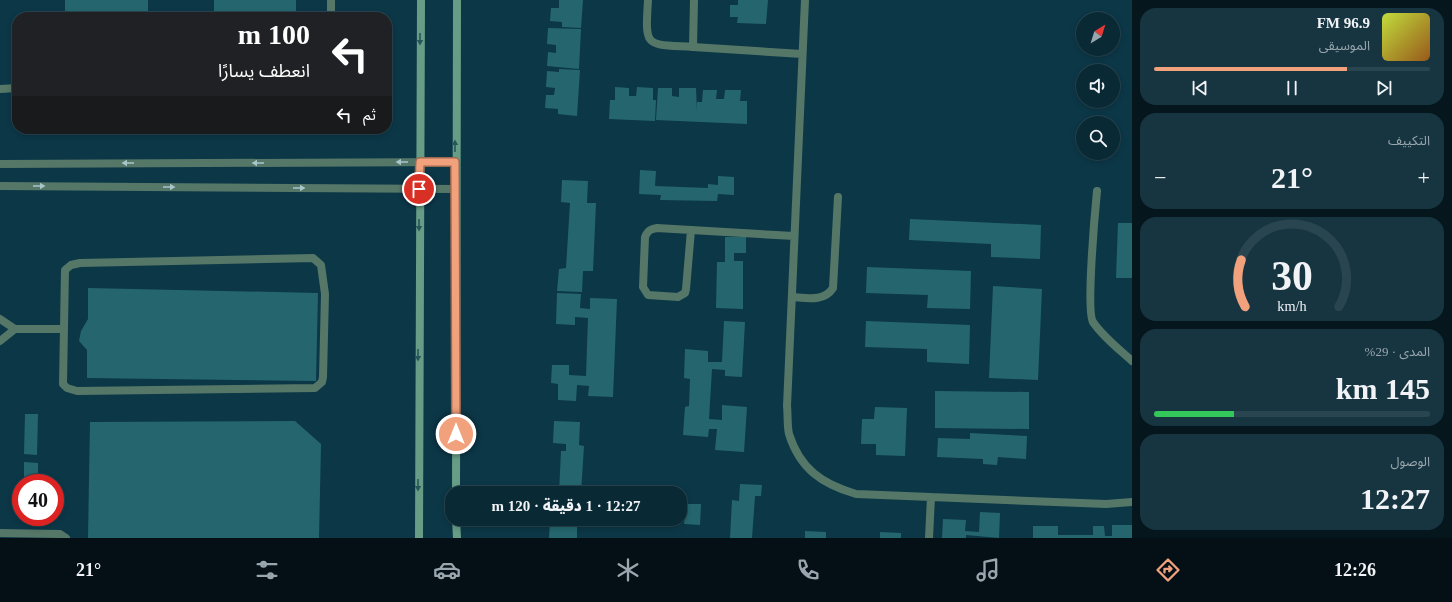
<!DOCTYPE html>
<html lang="ar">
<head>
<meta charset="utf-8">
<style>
	body { margin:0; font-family:"Times New Roman","Noto Sans Arabic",serif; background:#173541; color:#f1f3f6; direction:rtl; height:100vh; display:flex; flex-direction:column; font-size:15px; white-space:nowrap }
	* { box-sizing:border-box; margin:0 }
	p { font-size:13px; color:#99a6ad }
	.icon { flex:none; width:22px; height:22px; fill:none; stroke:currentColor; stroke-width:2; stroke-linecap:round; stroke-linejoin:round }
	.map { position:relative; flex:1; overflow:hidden; direction:ltr }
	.sheet { display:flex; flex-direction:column; gap:8px; padding:8px; background:#05171d; width:320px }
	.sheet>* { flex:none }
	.top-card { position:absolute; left:12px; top:12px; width:380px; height:122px; border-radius:16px; box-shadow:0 2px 6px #0003,0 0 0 1px #294550; direction:rtl; background:#202124; color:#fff; overflow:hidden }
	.needle { width:26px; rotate:38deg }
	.fabs { position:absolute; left:1076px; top:12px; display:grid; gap:8px }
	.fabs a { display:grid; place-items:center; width:44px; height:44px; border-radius:50%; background:#092935; box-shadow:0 2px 6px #0003,0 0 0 1px #294550; font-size:20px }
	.speed { position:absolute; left:12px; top:474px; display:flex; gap:8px; font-size:20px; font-weight:700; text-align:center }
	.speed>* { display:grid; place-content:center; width:52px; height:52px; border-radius:50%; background:#092935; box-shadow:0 2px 6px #0003,0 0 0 1px #294550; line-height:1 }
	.speed .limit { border:6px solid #d22; background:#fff; color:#111 }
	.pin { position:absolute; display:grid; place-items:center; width:34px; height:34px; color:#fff; margin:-17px; border:2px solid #fff; border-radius:50%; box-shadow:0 1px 4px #0007 }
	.me { position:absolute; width:44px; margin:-22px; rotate:0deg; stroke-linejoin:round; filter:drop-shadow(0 0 3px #0008) }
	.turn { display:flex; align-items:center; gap:14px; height:84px; padding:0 16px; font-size:18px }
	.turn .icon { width:52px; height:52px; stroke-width:2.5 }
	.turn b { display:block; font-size:28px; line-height:34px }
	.then { display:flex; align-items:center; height:38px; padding:0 16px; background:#0003; gap:8px; font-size:15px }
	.big { font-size:30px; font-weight:800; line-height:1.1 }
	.sheet .card { flex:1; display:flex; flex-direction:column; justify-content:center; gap:6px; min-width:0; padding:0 14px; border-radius:16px; background:#173541 }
	.sheet .dial { align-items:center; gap:0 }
	.dial svg { height:104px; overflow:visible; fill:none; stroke:#294550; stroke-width:7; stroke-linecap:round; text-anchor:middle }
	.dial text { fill:#f1f3f6; stroke:none }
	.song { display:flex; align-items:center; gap:12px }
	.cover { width:48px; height:48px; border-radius:6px; background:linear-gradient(135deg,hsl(70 70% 55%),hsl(30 70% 35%)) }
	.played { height:4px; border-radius:2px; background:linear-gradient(90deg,#f1a17c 70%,#294550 70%) }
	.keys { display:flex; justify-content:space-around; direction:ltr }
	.heat { display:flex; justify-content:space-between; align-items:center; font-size:22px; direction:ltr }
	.charge { height:6px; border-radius:3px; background:linear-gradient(90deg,#34c759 29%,#294550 0) }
	.trip { position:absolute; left:445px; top:486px; width:242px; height:40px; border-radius:16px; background:#092935; box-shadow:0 2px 6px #0003,0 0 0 1px #294550; font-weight:800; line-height:40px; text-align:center; direction:rtl }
	.tabs { display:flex; height:64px; justify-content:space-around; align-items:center; background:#041015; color:#99a6ad }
	.tabs .icon { width:28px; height:28px }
	.tabs .active { color:#f1a17c }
	.tabs b { font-size:18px; color:#f1f3f6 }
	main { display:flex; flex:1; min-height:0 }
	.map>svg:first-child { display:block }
</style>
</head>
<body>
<main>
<section class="sheet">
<div class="card">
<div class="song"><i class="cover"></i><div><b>96.9 FM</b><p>الموسيقى</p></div></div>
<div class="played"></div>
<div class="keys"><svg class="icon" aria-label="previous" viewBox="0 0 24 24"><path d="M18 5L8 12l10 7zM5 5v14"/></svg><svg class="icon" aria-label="pause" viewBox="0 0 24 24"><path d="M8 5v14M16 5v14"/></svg><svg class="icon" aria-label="next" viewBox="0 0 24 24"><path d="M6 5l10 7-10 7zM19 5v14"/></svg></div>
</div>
<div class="card"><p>التكييف</p>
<div class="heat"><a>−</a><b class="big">21°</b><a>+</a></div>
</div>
<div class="card dial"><svg viewBox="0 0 100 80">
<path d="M14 69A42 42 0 1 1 86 69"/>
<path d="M14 69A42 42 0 0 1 11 33" stroke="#f1a17c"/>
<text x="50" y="56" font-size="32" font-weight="700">30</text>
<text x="50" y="72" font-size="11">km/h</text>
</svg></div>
<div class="card"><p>المدى · 29%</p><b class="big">145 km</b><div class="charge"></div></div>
<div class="card"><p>الوصول</p><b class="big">12:27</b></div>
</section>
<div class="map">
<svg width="1132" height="538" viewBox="0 0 1132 538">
	<rect width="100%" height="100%" fill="#0c3747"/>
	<path fill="#25666e" d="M65 0H148V17H65Z
		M214 0H296V17H214Z
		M559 0H583L581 28 562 27V22L550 21 551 8H559Z
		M738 0H768L766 24 737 23 738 17H730V5H738Z
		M548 28 581 29 579 69 547 66 548 52 556 53V45L547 44Z
		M559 69 580 70 577 116 558 114V109L545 108 546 95H554L555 88 546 87 547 71 559 72Z
		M615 87 629 88V96H636L637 87 653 88V100H656L655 121 609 119 610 100H615Z
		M658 88H672V96L679 97V88H696L697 112V102H702L703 90H717L716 99H724L725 90H741L740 101H747V124L656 120Z
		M640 170 656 171 655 186 708 188V184L718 185V176L734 177V195L718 194 717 201 660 200 661 195 639 194Z
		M562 180 588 181 587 203H596L593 271H583L582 292 557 291 559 269 566 268 570 203 561 202Z
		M910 219 1041 225 1040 259 991 257V244L909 240Z
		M1118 223H1132V278H1116Z
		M725 237H746V253H734V261H743V309L716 308 717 262H725Z
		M867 267 971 271 970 309 927 308 928 295 866 293Z
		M993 286 1042 289 1038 380 989 378Z
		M88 288 318 293 316 381 87 378V350L79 341 81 331 88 319Z
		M557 293 581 294 580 308 590 309V298L617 299 613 397 588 396 589 386 577 385 576 401 558 400V384L551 383 552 365H569V375L586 376 588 318 575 317V325L556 324Z
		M724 321 745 322 742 377 725 376V370L712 369 709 419 722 420V405L747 407 744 452 715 450 717 429H709L708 437 683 435 685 407 689 406 690 379 684 378 685 349 708 351V362H722Z
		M866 321 970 325 969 364 927 362V349L865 347Z
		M935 391 1029 392V429L935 428Z
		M875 407 907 408 905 456 876 455V444H861L862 419H874Z
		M25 414H38L37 455 24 454Z
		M295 421 321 444 319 538H88L90 422Z
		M554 421 580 422 579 445 584 446 581 493H559L561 451H566V444L553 443Z
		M970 433 1027 436 1026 459 998 457 997 465 983 464V459L937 457 938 438 970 439Z
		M24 462 38 463V483H24Z
		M740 484 762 485 761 496H755L752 538H730L732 500 739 501Z
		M680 499H682V504H701L700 525 684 524 685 513H680Z
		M980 512 1000 513 999 538 966 535V538H942L943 519 966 520 965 531 979 532Z
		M550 519 577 521V538H549Z
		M606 519H624V523H606Z
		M1112 525H1132V538H1033V526H1058V535H1093V526H1104L1105 536H1112Z
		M805 531 826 532V538H805Z
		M880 532 901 533V538H880Z"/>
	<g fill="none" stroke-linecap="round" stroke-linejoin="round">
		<path stroke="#557768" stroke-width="8" d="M648 0C645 49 645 44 693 47L694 0
			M331 17V0
			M0 89 17 88
			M0 164 455 162
			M0 186 455 189
			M1097 191C1095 211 1086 311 1093 322 1103 337 1119 349 1132 361
			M657 228 691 230 686 289 685 293 678 297 648 295 643 287 645 237C648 230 651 229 657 228Z
			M313 258 321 265 325 294 323 377 322 382 315 388 77 391 67 388 63 384 65 270 71 265 80 263Z
			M792 297C807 298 824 302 833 288L838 197
			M0 319 15 329H63
			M0 341 15 329
			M0 533 60 534 66 538"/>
		<path stroke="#557768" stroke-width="8" d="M805 0 787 406C788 415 787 425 789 434 800 469 822 484 856 494L1106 504 1132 502
			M693 47 802 54
			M691 230 794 236
			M929 538 931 497"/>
		<path stroke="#679d86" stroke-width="8" d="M456 493 457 0
			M456 519 457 538
			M419 538 421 0"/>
	</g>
	<defs><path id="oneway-solid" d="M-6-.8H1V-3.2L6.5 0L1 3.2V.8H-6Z"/></defs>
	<g fill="#27565a">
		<use href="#oneway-solid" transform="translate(420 39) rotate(90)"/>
		<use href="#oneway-solid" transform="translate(455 146) rotate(-90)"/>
		<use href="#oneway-solid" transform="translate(419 225) rotate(90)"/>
		<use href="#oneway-solid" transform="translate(418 355) rotate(90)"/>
		<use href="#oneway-solid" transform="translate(418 485) rotate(90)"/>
	</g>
	<g fill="#a8c5ca">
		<use href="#oneway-solid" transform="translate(402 162) rotate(180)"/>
		<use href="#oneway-solid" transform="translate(128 163) rotate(180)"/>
		<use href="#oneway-solid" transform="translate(258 163) rotate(180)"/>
		<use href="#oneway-solid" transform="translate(39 186)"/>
		<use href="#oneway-solid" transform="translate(169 187)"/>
		<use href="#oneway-solid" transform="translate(299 188)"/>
	</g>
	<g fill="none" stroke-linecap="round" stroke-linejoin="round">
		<defs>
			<path id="route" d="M419 189 420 162H455L456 434"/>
		</defs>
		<use href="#route" stroke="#9d6951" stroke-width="10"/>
		<use href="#route" stroke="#f1a17c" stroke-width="7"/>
	</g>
</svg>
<div class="fabs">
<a><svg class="needle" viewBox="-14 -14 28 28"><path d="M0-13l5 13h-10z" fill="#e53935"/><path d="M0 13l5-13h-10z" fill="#99a6ad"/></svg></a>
<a><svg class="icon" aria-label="sound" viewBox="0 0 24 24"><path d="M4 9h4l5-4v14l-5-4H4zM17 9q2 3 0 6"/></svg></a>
<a><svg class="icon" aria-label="search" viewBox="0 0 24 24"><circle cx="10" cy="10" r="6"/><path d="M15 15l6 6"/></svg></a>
</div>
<div class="speed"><div class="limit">40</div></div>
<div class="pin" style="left:419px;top:189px;background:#d93025"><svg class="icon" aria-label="arrive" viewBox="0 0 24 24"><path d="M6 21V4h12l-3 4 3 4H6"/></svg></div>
<svg class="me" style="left:456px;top:434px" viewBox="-20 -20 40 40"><circle r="17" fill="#f1a17c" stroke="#fff" stroke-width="3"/><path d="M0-11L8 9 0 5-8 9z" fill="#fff"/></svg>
<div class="trip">12:27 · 1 دقيقة · 120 m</div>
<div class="top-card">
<div class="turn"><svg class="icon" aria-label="left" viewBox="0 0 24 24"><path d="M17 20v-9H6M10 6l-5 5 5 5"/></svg><div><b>100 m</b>انعطف يسارًا</div></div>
<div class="then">ثم<svg class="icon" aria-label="left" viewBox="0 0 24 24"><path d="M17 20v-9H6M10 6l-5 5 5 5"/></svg></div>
</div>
</div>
</main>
<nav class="tabs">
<b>12:26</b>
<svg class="icon active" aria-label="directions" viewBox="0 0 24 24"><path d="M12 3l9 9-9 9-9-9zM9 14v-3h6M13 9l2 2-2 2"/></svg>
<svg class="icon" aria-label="music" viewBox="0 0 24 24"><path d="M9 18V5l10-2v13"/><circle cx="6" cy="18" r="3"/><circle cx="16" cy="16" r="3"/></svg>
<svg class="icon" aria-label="phone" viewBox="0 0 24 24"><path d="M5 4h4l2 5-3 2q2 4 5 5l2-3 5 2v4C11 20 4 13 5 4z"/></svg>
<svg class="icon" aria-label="climate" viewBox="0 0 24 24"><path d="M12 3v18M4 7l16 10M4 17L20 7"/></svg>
<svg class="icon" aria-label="car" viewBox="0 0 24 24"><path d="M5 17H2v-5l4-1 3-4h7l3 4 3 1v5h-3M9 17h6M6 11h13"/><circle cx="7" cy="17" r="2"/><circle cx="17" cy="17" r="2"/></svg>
<svg class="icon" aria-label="filters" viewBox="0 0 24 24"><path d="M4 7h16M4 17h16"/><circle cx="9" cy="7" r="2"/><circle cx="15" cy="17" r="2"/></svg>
<b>21°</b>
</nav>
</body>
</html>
